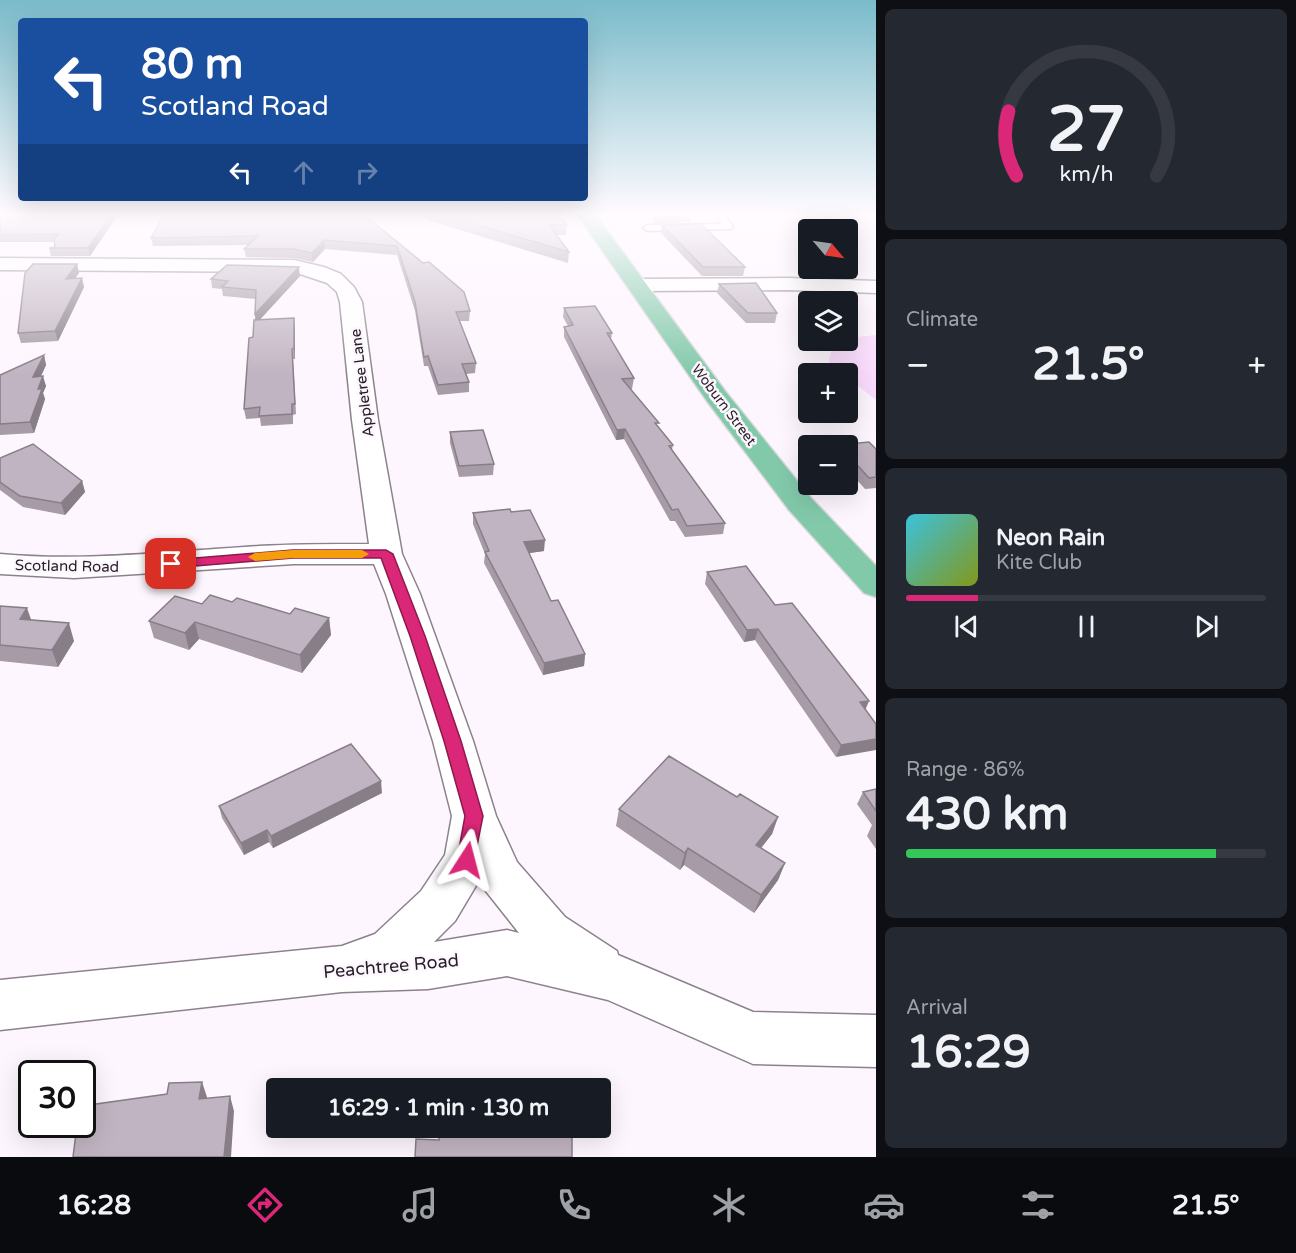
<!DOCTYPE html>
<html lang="en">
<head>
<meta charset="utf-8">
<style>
	body { margin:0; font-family:"Varela Round",sans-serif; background:#242831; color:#f1f3f6; height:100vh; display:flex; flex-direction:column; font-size:22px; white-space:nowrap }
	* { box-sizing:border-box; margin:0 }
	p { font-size:20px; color:#9ea1a6 }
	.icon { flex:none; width:33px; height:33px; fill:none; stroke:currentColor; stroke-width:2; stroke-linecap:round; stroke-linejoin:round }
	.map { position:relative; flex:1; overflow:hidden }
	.drawer { display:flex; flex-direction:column; gap:9px; padding:9px; background:#0d0f14; width:420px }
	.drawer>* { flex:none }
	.hud { position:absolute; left:18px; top:18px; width:570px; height:183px; border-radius:6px; box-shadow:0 6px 24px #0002; background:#1a4fa0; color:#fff; overflow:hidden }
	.needle { width:39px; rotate:119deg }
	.fabs { position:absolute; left:798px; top:219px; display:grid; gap:12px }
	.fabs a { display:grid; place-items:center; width:60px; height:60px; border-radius:6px; background:#171b24; box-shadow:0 6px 24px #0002; font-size:30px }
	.speed { position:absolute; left:18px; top:1060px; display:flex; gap:12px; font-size:30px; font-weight:700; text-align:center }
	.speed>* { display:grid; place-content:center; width:78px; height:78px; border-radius:50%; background:#171b24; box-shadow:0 6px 24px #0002; line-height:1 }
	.speed .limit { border:3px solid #111; border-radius:9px; background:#fff; color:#111 }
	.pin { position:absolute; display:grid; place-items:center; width:51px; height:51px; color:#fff; margin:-26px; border-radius:12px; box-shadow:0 3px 9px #0006 }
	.me { position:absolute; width:66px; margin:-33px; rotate:9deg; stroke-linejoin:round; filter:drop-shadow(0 0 4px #0008) }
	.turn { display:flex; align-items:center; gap:21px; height:126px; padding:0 24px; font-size:27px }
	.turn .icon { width:78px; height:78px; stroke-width:2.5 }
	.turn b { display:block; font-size:42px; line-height:51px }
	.lanes { display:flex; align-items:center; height:57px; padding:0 24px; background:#0003; justify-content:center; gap:30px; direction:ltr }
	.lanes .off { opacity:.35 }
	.big { font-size:45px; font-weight:700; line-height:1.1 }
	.drawer .tile { flex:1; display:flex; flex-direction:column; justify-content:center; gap:9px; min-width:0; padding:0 21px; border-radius:9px; background:#242831 }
	.drawer .dial { align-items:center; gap:0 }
	.dial svg { height:156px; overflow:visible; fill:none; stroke:#363941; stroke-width:7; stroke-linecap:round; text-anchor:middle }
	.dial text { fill:#f1f3f6; stroke:none }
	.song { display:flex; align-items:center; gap:18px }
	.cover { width:72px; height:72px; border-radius:9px; background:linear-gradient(135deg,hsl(190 70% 55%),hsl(70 70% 35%)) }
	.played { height:6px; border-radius:3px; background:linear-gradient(90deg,#db2777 20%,#363941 20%) }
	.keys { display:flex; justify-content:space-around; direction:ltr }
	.heat { display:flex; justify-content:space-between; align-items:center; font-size:33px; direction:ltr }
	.charge { height:9px; border-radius:4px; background:linear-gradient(90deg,#34c759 86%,#363941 0) }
	.trip { position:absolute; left:266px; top:1078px; width:345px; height:60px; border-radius:6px; background:#171b24; box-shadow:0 6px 24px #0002; font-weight:700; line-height:60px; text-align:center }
	.tab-bar { display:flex; height:96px; justify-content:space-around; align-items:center; background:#090b0e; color:#9ea1a6 }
	.tab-bar .icon { width:42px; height:42px }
	.tab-bar .current { color:#db2777 }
	.tab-bar b { font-size:27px; color:#f1f3f6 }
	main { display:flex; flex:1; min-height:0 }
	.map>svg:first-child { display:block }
</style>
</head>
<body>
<main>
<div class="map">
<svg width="876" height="1157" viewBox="0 0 876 1157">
	<rect width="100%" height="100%" fill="#fef6fe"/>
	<path fill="#fadbfd" d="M876 335V400L848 378V374L842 373 829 362C829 352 834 347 842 341L848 340V338Z"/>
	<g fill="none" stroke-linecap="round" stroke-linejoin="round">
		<defs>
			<path id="service" d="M722 215 725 216 733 227 731 229 648 231 643 228 648 225 721 224 717 218Z"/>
			<path id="minor" d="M0 258 294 260 324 267 341 274 354 287 362 302 378 420 402 554 420 594 473 741 496 816 517 862 565 917 617 951 618 955 753 1012 876 1015V1067L753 1064 608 1000 507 976 428 989 342 992 0 1030V980L342 946 375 934 421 891 445 855 452 816 433 741 386 594 374 564H294L74 578 0 574V554C87 562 172 551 259 546 296 544 332 544 369 544L352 420 340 302 337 292 327 283 294 272 0 270ZM480 879 485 890 519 933 507 930 434 942 455 921Z
				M788 278 876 281V293L788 290 638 291 631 289 628 285 631 281 638 279Z"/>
			<path id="primary" d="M576 213H594L725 391 811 498 876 566V597L864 593 789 510 707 401Z"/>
		</defs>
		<use href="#service" stroke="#8d818e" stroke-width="3"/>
		<use href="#minor" stroke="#8d818e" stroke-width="3"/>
		<use href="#primary" stroke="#d8d7d8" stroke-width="3"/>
		<use href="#service" fill="#fff" fill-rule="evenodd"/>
		<use href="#minor" fill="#fff" fill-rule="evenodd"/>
		<use href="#primary" fill="#82c9aa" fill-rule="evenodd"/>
	</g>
	<path fill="#a69ba7" d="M0 213H119L90 256H51L49 248 55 247 54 242H0Z
		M362 213 470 311 469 321H460L476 363 475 373 466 374 469 382V392L438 395 428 366H424L415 311 397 255 325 249 313 262 294 258 246 257 244 249 249 245 153 246 151 238Z
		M420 213H558L567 225 566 235H557L569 252 568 263 421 218Z
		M650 213H690L691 214 690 222 655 223Z
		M662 225 745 267 743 276H702L661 233Z
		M77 264 79 273 75 278 84 287 58 341 21 343 18 333Z
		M300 276 259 320 295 328V359H293L296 414 293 415V424L261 426 260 418 246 419 244 409 255 320 256 299 223 296 222 289 212 288 211 279Z
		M719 284 777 313 775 323H746L717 293Z
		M564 308 612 333 611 340 634 378 632 389H630L658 427 673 445 672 450 725 523 723 534 685 537 675 521H670L624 439 616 440 564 337V327L568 326 563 317Z
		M44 355 46 365 41 376 46 386 43 393 45 399 34 433 0 435V375Z
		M450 432 494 464 493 475 459 477 450 443Z
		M869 442 876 449V488L865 489 848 470V446H838Z
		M0 458 82 481 85 492 65 515 23 507 0 490Z
		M511 512 544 551 529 553 551 601 585 654 584 666 543 675 484 563 485 554 473 524V513Z
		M707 572 775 605 866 710 836 757 755 640 744 642 705 584Z
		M232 602 290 614 329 618 331 635 302 673 199 639 189 650 154 638 149 621 202 604Z
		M0 606 74 641 58 667 0 661Z
		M876 789V849L867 836 872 825 857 804 863 792Z
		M382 793 273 848 269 842 244 855 222 818 219 806Z
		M737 797 778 817 772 834 761 848 785 863 778 880 754 913 684 865 680 870 616 826 619 809Z"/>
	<path fill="#877e88" d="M113 213H119L90 256 88 248Z
		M324 240 325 249 313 262 312 253Z
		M77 264 79 273 68 288 66 279Z
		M299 267 300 276 256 324 255 314Z
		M82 278 84 287 58 341 55 331Z
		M294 318 295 328V359L294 349Z
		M44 355 46 365 36 387 33 377Z
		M43 376 46 386 43 393 45 399 34 433 30 422 38 389Z
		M625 429 624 439 616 440 617 430Z
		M82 481 85 492 65 515 61 503Z
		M545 540 544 551 523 554 524 542Z
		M27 608 33 625 20 619Z
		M329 618 331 635 302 673 300 655Z
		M195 622 199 639 189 650 185 633Z
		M69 623 74 641 58 667 52 650Z
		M758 629 755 640 744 642 747 630Z
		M585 654 584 666 543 675 544 663Z
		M869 701 864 713 860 702Z
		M876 739V750L836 757 841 745Z
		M381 781 382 793 273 848 271 836Z
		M778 817 772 834 750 862 756 845Z
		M267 830 269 842 244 855 241 843Z
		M688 848 684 865 680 870 685 853Z
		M785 863 778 880 754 913 761 895Z
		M202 1082 207 1097 204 1115 199 1099Z
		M230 1096 234 1111 231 1157H224Z"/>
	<path fill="#c1b4c2" stroke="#877e88" stroke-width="1.5" d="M0 213H113L88 248H49L55 247 54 239 58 234 0 235Z
		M165 213H362L423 263 429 262 464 292 470 311 456 312 476 363 462 364 469 382 438 385 428 356 424 357 415 302 397 246 324 240 312 253 293 249H244L258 236 151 238Z
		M437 213H558L567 225H549L569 252Z
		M655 213H690L691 214 656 215Z
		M701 224 745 267H703L662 225Z
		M33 264H77L66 279 82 278 55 331 18 333 25 273Z
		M227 265 299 267 255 314 256 290 222 287 228 281 211 279Z
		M756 283 777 313H748L719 284Z
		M595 306 612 333H607L634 378 622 379 659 423H655L673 445 669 446 725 523 687 526 678 509 672 510 625 429 617 430 564 327 573 325 564 308Z
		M294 318V349H292L295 404H292V414L259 416 260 407 244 409 249 338 253 337 254 320Z
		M44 355 33 377 43 376 38 389H42L30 422 0 424V375Z
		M483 430 494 464 459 466 450 432Z
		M869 442 876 449V477L869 478 848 455V446L838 445Z
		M33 444 82 481 61 503 20 496 0 482V458Z
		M510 509 511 512 530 510 545 540 524 542 551 601 558 600 585 654 544 663 485 552 489 551 473 513Z
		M746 566 775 605 792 603 869 701 860 702 876 724V739L841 745 758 629 747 630 707 572Z
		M210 595 232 602 237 598 290 614 295 608 329 618 300 655 195 622 185 633 149 621 175 596 202 604Z
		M0 606 27 608 20 619 69 623 52 650 0 645Z
		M351 744 381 781 271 836 267 830 241 843 219 806Z
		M669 756 737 797 740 794 778 817 756 845 785 863 761 895 688 848 685 853 619 809Z
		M876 789V811L863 792Z
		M202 1082 199 1099 230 1096 224 1157H73L77 1125H82V1106L167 1094 169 1083Z
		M440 1128H572V1157H415L416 1139 439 1140Z"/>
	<linearGradient id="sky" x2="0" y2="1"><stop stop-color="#7abbca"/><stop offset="0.57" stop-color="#fffbff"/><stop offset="1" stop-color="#fffbff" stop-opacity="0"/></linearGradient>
	<rect width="876" height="375" fill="url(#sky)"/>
	<path fill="#db2777" stroke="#8e194d" stroke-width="1.5" d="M293 550H386L393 554 425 636 461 741 483 816 473 866 467 868 460 866 457 860 465 816 444 741 410 636 381 558H293L171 568 165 564 171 560Z"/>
	<path fill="#f59e0b" d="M293 550H362L369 554 362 558H293L255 561 248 557 255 553Z"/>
	<g text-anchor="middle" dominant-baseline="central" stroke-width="5" stroke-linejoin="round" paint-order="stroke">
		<g font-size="14" fill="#241f24" stroke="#fef6fe">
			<text transform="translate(724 405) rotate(53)">Woburn Street</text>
		</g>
		<g font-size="15" fill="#241f24" stroke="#fef6fe">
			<text transform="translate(362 383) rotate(-97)">Appletree Lane</text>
			<text transform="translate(67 566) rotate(1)">Scotland Road</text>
		</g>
		<g font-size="18" fill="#241f24" stroke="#fef6fe">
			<text transform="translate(391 966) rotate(-5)">Peachtree Road</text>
		</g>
	</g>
</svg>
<div class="fabs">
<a><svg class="needle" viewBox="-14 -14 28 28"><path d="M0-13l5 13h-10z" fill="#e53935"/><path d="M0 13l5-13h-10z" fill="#9ea1a6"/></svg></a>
<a><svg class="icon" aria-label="layers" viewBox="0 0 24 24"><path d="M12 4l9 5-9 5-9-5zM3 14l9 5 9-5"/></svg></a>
<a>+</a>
<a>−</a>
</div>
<div class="speed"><div class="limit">30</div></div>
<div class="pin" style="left:171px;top:564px;background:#d93025"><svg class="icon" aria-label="arrive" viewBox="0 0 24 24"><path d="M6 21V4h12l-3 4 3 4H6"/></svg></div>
<svg class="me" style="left:467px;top:860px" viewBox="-20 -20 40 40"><path d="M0-17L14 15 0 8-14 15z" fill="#db2777" stroke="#fff" stroke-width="4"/></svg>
<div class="trip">16:29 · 1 min · 130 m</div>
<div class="hud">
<div class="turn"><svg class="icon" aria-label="left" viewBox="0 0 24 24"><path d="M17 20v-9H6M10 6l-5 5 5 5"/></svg><div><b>80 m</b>Scotland Road</div></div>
<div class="lanes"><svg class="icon" aria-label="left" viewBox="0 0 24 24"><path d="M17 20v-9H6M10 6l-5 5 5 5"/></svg><svg class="icon off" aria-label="ahead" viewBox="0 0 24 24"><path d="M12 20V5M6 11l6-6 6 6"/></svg><svg class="icon off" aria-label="right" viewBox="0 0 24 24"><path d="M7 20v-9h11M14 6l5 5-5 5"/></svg></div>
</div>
</div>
<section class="drawer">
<div class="tile dial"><svg viewBox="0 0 100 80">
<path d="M14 69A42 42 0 1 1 86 69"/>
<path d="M14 69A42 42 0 0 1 10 36" stroke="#db2777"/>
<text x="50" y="56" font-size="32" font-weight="700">27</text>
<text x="50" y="72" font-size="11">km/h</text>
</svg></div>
<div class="tile"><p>Climate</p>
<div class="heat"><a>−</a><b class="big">21.5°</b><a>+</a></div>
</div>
<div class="tile">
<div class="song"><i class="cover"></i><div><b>Neon Rain</b><p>Kite Club</p></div></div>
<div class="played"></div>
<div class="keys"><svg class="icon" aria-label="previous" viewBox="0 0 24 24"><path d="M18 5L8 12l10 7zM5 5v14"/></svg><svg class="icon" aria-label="pause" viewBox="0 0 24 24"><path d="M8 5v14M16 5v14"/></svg><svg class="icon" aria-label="next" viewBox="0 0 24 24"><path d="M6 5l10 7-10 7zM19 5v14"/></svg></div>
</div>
<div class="tile"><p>Range · 86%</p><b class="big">430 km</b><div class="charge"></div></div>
<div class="tile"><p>Arrival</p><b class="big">16:29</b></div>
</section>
</main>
<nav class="tab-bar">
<b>16:28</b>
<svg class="icon current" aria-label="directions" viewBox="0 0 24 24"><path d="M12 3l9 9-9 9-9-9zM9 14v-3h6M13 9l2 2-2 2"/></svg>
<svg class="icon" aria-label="music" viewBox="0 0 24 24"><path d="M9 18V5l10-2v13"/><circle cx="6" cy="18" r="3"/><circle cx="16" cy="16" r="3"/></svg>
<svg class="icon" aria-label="phone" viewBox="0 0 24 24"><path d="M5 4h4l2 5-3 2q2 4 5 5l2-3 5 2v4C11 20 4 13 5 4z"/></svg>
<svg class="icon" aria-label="climate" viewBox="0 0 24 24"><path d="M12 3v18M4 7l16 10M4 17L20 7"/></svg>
<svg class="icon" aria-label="car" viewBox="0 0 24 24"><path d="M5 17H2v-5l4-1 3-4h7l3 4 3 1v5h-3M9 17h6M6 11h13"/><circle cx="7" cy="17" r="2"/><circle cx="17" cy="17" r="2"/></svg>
<svg class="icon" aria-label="filters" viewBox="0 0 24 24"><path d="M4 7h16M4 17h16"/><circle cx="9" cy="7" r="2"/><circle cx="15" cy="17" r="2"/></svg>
<b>21.5°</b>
</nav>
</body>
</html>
